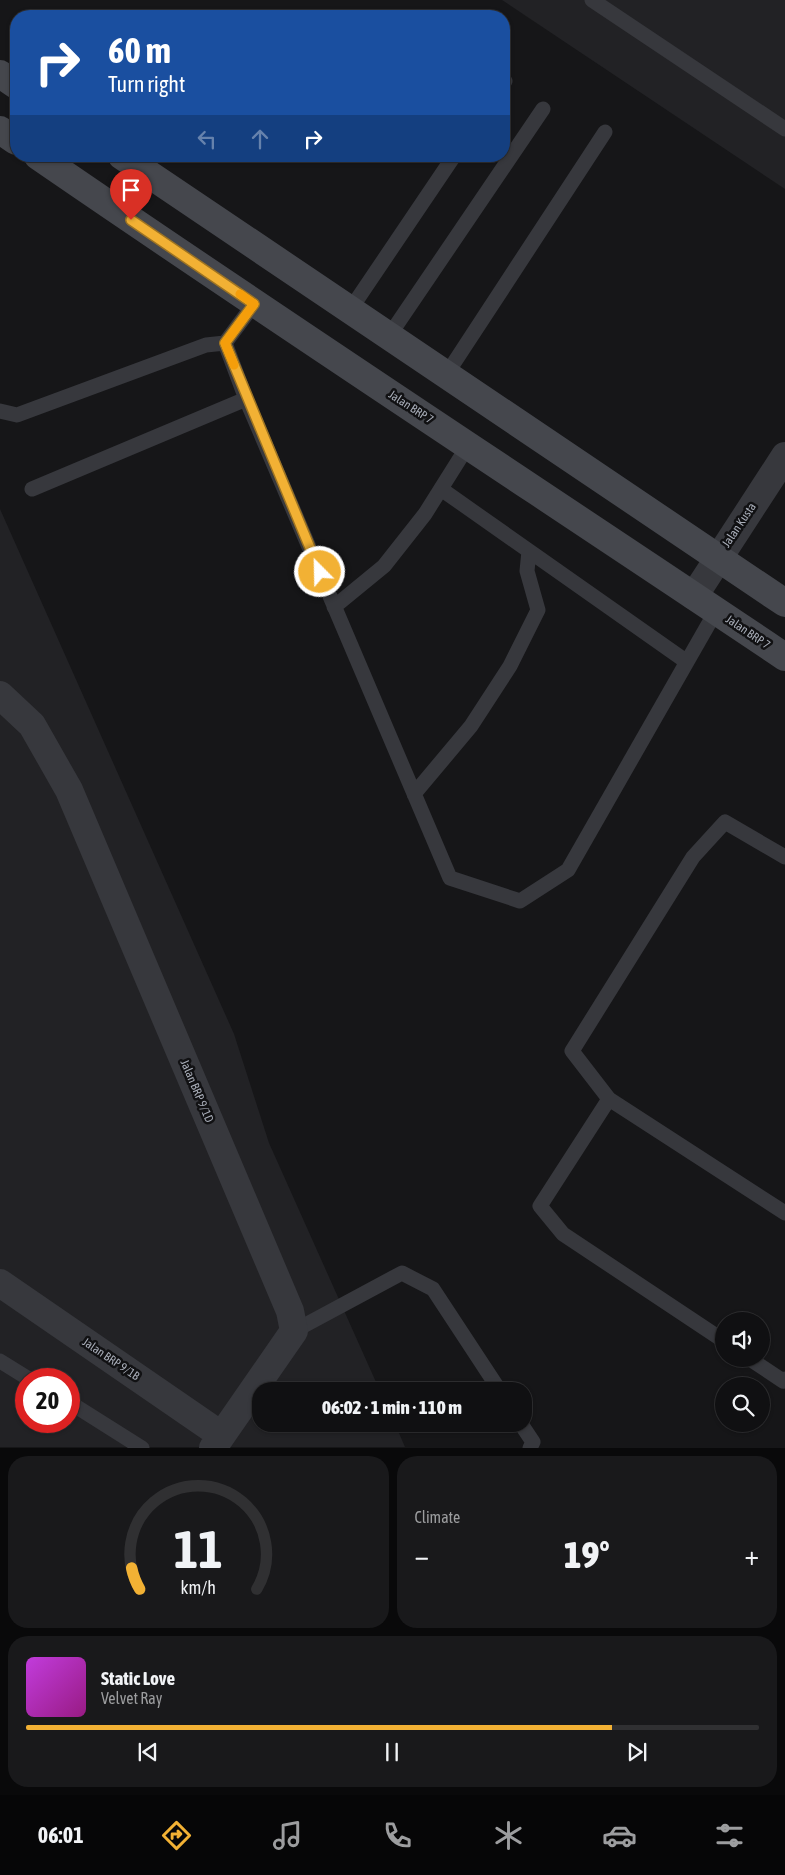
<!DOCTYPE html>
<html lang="en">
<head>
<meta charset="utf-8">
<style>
	body { margin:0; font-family:"Asap Condensed",sans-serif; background:#19191b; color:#f1f3f6; height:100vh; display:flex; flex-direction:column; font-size:19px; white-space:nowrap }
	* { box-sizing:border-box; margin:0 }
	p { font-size:16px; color:#9c9d9f }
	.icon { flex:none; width:28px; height:28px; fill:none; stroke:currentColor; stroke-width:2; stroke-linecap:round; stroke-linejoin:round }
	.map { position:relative; height:1448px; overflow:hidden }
	.details { display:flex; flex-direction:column; gap:8px; padding:8px; background:#09090a; flex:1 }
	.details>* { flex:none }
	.guide { position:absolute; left:10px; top:10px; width:500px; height:152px; border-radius:20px; box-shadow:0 1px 4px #0004,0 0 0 1px #303032; background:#1a4fa0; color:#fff; overflow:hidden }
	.controls { position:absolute; left:715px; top:1312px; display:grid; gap:10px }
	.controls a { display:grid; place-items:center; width:55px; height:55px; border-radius:50%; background:#101012; box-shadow:0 1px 4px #0004,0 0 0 1px #303032; font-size:25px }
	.speed { position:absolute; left:15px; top:1368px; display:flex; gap:10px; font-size:25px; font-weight:700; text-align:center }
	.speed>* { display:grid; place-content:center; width:65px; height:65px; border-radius:50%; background:#101012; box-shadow:0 1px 4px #0004,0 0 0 1px #303032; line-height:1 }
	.speed .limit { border:8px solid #d22; background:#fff; color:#111 }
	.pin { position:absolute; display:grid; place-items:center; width:42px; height:42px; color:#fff; margin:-51px -21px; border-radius:50% 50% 50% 0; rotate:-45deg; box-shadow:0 0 5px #0007 }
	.pin .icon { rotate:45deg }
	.me { position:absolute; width:55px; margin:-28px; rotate:337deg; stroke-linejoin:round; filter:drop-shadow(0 0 4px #0008) }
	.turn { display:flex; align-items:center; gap:18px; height:105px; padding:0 15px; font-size:22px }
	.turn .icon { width:65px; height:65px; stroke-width:2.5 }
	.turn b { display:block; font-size:35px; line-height:42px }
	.lanes { display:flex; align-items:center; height:48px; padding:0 15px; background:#0003; justify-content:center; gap:25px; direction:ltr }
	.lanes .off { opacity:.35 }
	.big { font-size:38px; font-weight:800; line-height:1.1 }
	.details .card { flex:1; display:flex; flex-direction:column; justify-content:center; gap:8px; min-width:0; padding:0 18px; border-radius:20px; background:#19191b }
	.details .dial { align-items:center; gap:0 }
	.dial svg { height:130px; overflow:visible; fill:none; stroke:#303032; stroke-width:7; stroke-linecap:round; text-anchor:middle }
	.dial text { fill:#f1f3f6; stroke:none }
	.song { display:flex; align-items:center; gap:15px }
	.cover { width:60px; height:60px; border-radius:8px; background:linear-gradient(135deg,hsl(290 70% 55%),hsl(310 70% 35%)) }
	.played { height:5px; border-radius:2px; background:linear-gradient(90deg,#f2b134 80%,#303032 80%) }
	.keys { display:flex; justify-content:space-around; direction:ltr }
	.heat { display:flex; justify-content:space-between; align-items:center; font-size:28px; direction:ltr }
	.details .tiles { flex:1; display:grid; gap:8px; grid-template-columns:1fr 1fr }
	.card:last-child { grid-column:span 2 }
	.trip { position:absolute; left:252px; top:1382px; width:280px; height:50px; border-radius:20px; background:#101012; box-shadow:0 1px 4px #0004,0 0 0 1px #303032; font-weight:800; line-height:50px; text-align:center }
	.dock { display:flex; height:80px; justify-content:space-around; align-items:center; background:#060607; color:#9c9d9f }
	.dock .icon { width:35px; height:35px }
	.dock .active { color:#f2b134 }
	.dock b { font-size:22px; color:#f1f3f6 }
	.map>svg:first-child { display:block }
</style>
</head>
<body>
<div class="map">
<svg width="785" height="1448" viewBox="0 0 785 1448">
	<rect width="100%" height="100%" fill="#161618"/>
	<path fill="#222225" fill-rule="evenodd" d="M502 0H785V189Z
		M0 509 234 1034 269 1143 380 1391H261V1424H395L405 1447H0ZM26 1379H69V1421H26Z"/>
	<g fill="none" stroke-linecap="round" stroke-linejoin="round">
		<path stroke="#37383d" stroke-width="15" d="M592 0 785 129
			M504 83 505 81
			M254 304 225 343 246 399 450 878 520 901 568 870 716 611
			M350 310 454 156
			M389 336 543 109
			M446 375 605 132
			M0 411 17 415 206 345 225 343
			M32 489 246 399
			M441 489 687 662
			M334 607 384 566 425 514 469 444
			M414 794 471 726 510 666 538 610 527 571 529 551
			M609 1099 572 1051 693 857 725 822 785 857
			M294 1331 402 1273 433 1289 500 1391
			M724 1341 563 1234 540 1206 609 1099 785 1213
			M750 1359 783 1381 785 1379
			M0 1361 29 1379
			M69 1402 142 1448
			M521 1424 533 1442 530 1448"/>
		<path stroke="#37383d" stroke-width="28" d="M0 695 32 725 69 790 290 1311 294 1331 213 1448
			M0 1283 221 1435"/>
		<path stroke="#37383d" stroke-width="28" d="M694 596 785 456"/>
		<path stroke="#45474d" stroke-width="28" d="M0 74 16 85
			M0 130 16 141
			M38 156C285 326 536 490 785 657
			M122 156 785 603"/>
	</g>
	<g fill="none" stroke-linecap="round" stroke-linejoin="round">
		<defs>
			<path id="route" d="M131 220 254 304 225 343 320 572"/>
		</defs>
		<use href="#route" stroke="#9d7322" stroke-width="12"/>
		<use href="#route" stroke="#f2b134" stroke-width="9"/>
		<path stroke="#f59e0b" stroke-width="9" d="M234 365 225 343 254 304 240 294"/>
	</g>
	<g text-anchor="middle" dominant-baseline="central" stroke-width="5" stroke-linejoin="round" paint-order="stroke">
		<g font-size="12" fill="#a8adb8" stroke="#111113">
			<text transform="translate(411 407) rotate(33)">Jalan BRP 7</text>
			<text transform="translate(739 525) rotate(-56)">Jalan Kusta</text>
			<text transform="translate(748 632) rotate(34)">Jalan BRP 7</text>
			<text transform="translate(197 1091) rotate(67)">Jalan BRP 9/1D</text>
			<text transform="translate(111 1359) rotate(34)">Jalan BRP 9/1B</text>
		</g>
	</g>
</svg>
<div class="controls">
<a><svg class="icon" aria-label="sound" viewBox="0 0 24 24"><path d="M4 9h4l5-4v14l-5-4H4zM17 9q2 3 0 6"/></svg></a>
<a><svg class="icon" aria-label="search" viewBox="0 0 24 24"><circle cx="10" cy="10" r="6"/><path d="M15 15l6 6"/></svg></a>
</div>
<div class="speed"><div class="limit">20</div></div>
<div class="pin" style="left:131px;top:220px;background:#d93025"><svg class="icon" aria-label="arrive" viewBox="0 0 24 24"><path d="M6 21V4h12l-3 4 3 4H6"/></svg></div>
<svg class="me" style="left:320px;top:572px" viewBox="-20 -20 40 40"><circle r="17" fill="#f2b134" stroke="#fff" stroke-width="3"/><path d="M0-11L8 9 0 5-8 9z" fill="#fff"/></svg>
<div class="trip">06:02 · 1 min · 110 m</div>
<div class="guide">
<div class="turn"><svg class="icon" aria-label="right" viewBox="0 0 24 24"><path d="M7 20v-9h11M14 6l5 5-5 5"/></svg><div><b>60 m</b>Turn right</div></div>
<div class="lanes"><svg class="icon off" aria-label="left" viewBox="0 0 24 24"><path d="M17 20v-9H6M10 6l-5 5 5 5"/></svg><svg class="icon off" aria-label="ahead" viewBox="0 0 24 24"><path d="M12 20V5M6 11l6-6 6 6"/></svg><svg class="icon" aria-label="right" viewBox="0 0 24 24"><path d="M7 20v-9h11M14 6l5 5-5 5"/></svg></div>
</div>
</div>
<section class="details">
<div class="tiles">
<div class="card dial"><svg viewBox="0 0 100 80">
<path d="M14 69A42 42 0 1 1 86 69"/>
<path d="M14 69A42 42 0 0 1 9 56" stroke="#f2b134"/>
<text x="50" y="56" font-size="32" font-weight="700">11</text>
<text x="50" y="72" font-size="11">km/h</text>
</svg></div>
<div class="card"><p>Climate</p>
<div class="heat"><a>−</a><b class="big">19°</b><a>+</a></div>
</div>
<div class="card">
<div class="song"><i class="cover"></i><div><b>Static Love</b><p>Velvet Ray</p></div></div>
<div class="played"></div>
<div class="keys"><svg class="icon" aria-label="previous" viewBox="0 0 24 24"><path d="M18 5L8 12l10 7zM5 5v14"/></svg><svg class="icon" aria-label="pause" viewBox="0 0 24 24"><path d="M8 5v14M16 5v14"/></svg><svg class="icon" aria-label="next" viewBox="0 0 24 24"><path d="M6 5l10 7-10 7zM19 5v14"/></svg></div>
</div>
</div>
</section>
<nav class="dock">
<b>06:01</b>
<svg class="icon active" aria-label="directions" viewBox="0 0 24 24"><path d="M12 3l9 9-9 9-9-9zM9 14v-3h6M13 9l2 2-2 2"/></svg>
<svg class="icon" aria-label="music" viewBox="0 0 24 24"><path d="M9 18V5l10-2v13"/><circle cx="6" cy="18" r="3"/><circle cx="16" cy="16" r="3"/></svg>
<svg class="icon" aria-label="phone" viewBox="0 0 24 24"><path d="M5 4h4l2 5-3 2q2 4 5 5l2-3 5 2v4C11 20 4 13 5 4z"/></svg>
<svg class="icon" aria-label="climate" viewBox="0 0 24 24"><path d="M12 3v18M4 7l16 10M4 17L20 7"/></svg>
<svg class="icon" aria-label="car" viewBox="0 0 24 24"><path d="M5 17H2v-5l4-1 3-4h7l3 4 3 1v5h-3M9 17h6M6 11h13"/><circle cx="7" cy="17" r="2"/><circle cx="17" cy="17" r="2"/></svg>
<svg class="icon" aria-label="filters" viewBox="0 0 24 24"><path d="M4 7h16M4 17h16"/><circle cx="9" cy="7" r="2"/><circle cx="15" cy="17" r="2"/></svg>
</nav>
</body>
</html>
